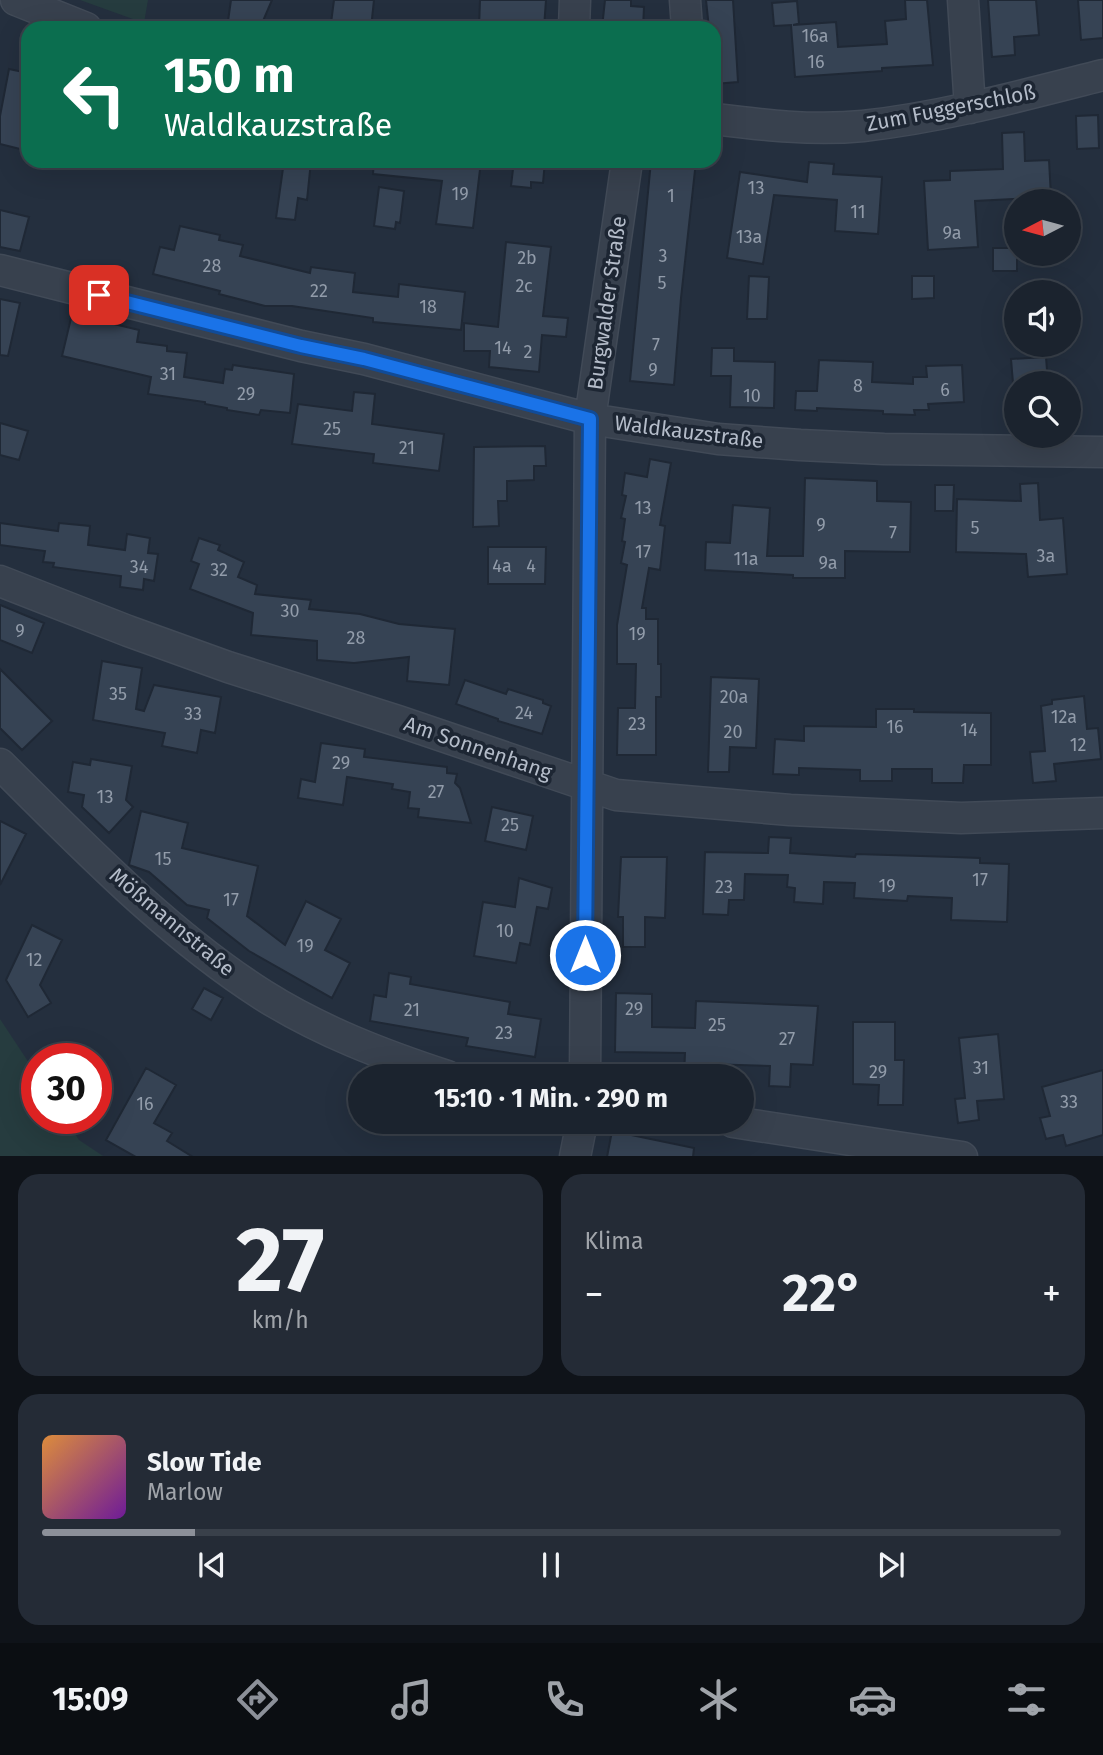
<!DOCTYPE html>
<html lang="de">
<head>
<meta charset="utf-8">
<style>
	body { margin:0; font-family:"Fira Sans",sans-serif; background:#242b36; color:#f1f3f6; height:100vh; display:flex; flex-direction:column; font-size:26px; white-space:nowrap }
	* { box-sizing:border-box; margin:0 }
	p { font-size:23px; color:#a0a4aa }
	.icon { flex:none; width:38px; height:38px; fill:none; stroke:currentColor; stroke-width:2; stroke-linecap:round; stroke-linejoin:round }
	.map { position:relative; height:1156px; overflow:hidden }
	.side { display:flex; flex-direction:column; gap:18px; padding:18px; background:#0f1319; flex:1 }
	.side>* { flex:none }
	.hud { position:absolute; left:21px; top:21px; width:700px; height:147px; border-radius:21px; box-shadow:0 7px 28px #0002,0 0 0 2px #39404a; background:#0b6e4f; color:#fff; overflow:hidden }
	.needle { width:46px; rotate:264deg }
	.buttons { position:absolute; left:1004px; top:189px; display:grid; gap:14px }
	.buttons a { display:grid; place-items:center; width:77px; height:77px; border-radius:50%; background:#1b232e; box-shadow:0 7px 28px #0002,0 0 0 2px #39404a; font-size:35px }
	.speed { position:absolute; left:21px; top:1043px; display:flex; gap:14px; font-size:35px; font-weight:700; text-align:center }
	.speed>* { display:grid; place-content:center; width:91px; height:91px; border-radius:50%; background:#1b232e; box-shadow:0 7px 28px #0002,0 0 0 2px #39404a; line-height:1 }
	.speed .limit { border:10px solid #d22; background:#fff; color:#111 }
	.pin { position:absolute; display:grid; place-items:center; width:60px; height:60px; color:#fff; margin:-30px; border-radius:14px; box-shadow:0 4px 10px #0006 }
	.me { position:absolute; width:77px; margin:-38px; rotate:0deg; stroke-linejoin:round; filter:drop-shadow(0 0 5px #0008) }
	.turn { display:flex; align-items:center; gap:24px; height:147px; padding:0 28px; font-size:32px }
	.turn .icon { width:91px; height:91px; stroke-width:2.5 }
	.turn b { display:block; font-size:49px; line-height:60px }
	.big { font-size:52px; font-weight:700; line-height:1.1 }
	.side .widget { flex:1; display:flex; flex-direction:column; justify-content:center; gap:10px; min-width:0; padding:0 24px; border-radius:21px; background:#242b36 }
	.side .dial { align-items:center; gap:0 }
	.dial b { font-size:91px; line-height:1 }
	.song { display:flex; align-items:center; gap:21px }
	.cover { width:84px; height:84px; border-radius:10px; background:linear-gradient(135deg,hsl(30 70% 55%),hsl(280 70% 35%)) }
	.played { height:7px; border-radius:4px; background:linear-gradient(90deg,#8c9099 15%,#39404a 15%) }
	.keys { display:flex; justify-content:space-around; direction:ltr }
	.heat { display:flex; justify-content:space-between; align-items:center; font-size:38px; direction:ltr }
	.side .tiles { flex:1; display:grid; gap:18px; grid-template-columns:1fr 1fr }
	.widget:last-child { grid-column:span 2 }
	.trip { position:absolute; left:348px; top:1064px; width:406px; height:70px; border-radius:35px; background:#1b232e; box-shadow:0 7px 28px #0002,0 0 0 2px #39404a; font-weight:700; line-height:70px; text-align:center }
	.tabs { display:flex; height:112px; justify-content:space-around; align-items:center; background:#0b0e12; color:#a0a4aa }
	.tabs .icon { width:49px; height:49px }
	.tabs .on { color:#8c9099 }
	.tabs b { font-size:32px; color:#f1f3f6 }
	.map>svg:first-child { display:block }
</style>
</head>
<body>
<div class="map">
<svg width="1103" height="1157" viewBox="0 0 1103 1157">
	<rect width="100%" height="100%" fill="#242f3e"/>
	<path fill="#263c3f" d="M80 0H148L144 23Z
		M0 1019 37 1075V1118H65L79 1140 103 1156H0Z"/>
	<path fill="#364354" stroke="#1f2835" stroke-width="2" d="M231 0H272L260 28H227Z
		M334 0H374L371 28 331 23Z
		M480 0H546L544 28H479Z
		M605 0H631V6L644 7 643 28H602Z
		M706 0H733L738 82 714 84V28H709Z
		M905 0H927L933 65 882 68V71L795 77 791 25 774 26 772 3 797 1 799 24 793 25 836 22 838 47 887 44 885 21 906 19Z
		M988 0H1036L1039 35 1014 37 1015 55 992 57Z
		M1078 0H1103V38L1081 40Z
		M9 69 28 73V151L0 144V116Z
		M1098 115 1099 148 1077 149 1076 116Z
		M1024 132 1025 161 1049 160 1051 197 975 201 978 247 928 250 924 181 950 180V171L1003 169 1002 133Z
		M284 161H311L307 200 298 198 295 220 276 218Z
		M374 161H481L473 228 436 224 442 181 373 174Z
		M514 161H545L543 183 531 182V188L511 186Z
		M651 161H696L681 298 674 385 630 381Z
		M809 162 834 164 833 174 882 177 878 234 835 231 837 200 774 195 763 264 727 258 740 172 807 182Z
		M379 187 404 191 400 223 396 222 395 229 374 226Z
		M0 210 29 217 20 251 0 247Z
		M180 226 220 235 219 240 243 245 240 256 310 273 311 267 355 273 353 292 398 297 399 284 465 292 461 330 373 322V318L292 306H265L219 294 220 291 153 274 160 247 174 250Z
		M506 242 551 247 543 316 568 318 566 337 542 335 539 372 489 367 490 351H464V323L498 327Z
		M993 248H1017V271H993Z
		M749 276 769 277 767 319H747Z
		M912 276H934V298L912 299Z
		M0 299 20 303 8 356 0 355Z
		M72 314 139 330 137 342 167 346V351L187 353 184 377 223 383 225 369 232 370 233 365 294 374 290 413 261 410 259 415 227 410V408L205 404V402L148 394 151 377 62 356Z
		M712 348H734V361L775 362 774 408 730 407 731 376H711Z
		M1046 357 1048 383H1013L1011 359Z
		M819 360 873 362 872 382 913 384V377H927L926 366 962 365 964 402 928 404 929 410H914L915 415 883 414V411L817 408V411L795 410 796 391H817Z
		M354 392 375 394 372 424 444 434 439 471 373 463 374 454 292 444 298 404 352 411Z
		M0 423 28 431 19 460 0 455Z
		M545 446 546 466H534V480L507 481V501H498L499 526 473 527 474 447Z
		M650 459 671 463 660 525 665 526 660 570 649 568 642 608H646V619H658V664H661V697H656V755H617L618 708H635L636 664H617V625L627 565 621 563 625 542 622 541 625 519 621 518 626 496 622 495 625 473 647 477Z
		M805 478 877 481V501L911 502 910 552 845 551V578H793V575L705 570 706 542 730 543 733 505 770 508 767 556H803Z
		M1038 483 1040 520 1063 518 1067 574 1028 577 1026 554 956 552 957 499 1021 501 1020 484Z
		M935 485H954L953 511H935Z
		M0 523 58 531 59 523 90 526 88 545 125 550 127 534 150 538 148 553 158 554 154 581 144 579 143 590 120 587 121 576 53 567 54 563 43 562 45 551 0 545Z
		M199 538 220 545 218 550 244 562 238 577 257 585 255 594 311 600 309 609 360 614 399 624 455 629 449 685 407 681 409 657 354 663 317 660V641L251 635 253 613 190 589 199 564 191 561Z
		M488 547H546L545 584H488Z
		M0 605 44 623 32 653 0 640Z
		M102 661 142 668 136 709 144 711 154 685 221 697 215 733 201 730 197 753 162 746 165 733 93 720Z
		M0 669 52 721 22 750 0 728Z
		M711 677 759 679 756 748 730 747 729 772H708Z
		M465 680 506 694 508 689 543 700V703L551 706 542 734 498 721V719L456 704Z
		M1084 696 1087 729 1098 728 1101 759 1054 764 1056 781 1033 783 1030 752 1045 751 1041 706 1052 704V700Z
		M876 709H914V712L991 713V765H964L963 783H932V769H892V781H860V770L799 768V775L773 774 775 739 804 741V726L876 727Z
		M321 743 365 749 364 757 447 767V773L457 774 455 783 460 788 471 823 418 817 419 809 408 808 410 792 392 789 393 784 347 777 343 805 298 798 301 779 315 782Z
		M91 759 132 766 126 800 133 807 109 833 82 807 84 795 68 792 73 762 90 765Z
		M492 807 533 816 526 850 485 841Z
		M141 811 188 823 182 848 258 866 247 916 285 945 306 901 341 919 325 950 350 963 332 998 249 951 207 918 209 910 187 905 149 872 129 865Z
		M0 821 26 834 0 885Z
		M769 837 791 838 790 853 855 857 856 854 953 857 980 858V863L1009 864 1007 922 951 920 952 898 908 896 907 901 854 898 855 883 824 882 823 904 794 902 795 888 787 887 788 875 745 874 744 900H729L728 915 703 914 705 852 768 853Z
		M621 857H667L665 918 645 917V947H623V917H618Z
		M519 878 552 888 548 909 537 907 530 945 520 943 516 963 474 956 483 902 515 907Z
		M32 925 62 940 40 985 51 1003 28 1017 6 980Z
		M389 973 411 977 410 984 510 1002 508 1014 541 1019 535 1057 466 1046 468 1038 370 1021 374 995 386 997Z
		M204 988 223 998 211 1020 192 1009Z
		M616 993 652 994V1027L695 1028 696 1001 818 1006 813 1065 791 1064 790 1087 769 1086 770 1066 706 1064V1076H684L685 1053 615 1052Z
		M853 1022H895V1060H904L903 1105H878L879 1085 853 1084Z
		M998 1034 1004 1099 977 1101 979 1120 958 1123 955 1099 965 1098 959 1038Z
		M146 1068 176 1085 154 1123 172 1133 167 1141 193 1157H136L106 1140Z
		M1103 1070V1135L1066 1146 1063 1135 1046 1139 1040 1118 1050 1116 1042 1087Z
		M612 1131 694 1148 693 1157H607Z"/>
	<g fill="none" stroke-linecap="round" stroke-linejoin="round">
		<defs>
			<path id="minor" d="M16 0 86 28
				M685 0 687 28
				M963 0 970 108
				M574 28 575 0
				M714 119C763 125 813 131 863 126 944 117 1024 95 1103 75
				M0 270 301 346 364 359 590 419 718 439 800 445 884 449 1103 452
				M0 581 128 631 228 667 398 721 616 795 790 810 961 818 1103 813
				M0 764C82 845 166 933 263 995 320 1031 383 1055 447 1076
				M585 1076 590 419 627 161
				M733 1122 962 1157
				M575 1157 582 1122"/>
		</defs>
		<use href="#minor" stroke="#414a57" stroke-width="33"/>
		<use href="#minor" stroke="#38414e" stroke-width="30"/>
	</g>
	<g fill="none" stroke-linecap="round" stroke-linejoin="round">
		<defs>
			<path id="route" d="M99 295 301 346 364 359 590 419 585 955"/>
		</defs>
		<use href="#route" stroke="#114b97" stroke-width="18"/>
		<use href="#route" stroke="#1a73e8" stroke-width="12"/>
	</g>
	<g text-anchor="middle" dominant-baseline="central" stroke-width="7" stroke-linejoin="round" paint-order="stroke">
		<g font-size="18" fill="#929caa">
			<text x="815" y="36">16a</text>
			<text x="816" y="62">16</text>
			<text x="756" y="188">13</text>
			<text x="460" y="194">19</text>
			<text x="671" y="196">1</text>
			<text x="858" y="212">11</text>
			<text x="952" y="233">9a</text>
			<text x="749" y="237">13a</text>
			<text x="663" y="256">3</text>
			<text x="527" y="258">2b</text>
			<text x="212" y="266">28</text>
			<text x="662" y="283">5</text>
			<text x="524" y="286">2c</text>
			<text x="319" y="291">22</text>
			<text x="428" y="307">18</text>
			<text x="656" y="345">7</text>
			<text x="503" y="348">14</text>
			<text x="528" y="352">2</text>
			<text x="653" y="370">9</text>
			<text x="168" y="374">31</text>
			<text x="858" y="386">8</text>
			<text x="945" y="390">6</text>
			<text x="246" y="394">29</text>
			<text x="752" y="396">10</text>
			<text x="332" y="429">25</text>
			<text x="407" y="448">21</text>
			<text x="643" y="508">13</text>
			<text x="821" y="525">9</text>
			<text x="975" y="528">5</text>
			<text x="893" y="533">7</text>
			<text x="643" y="552">17</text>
			<text x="1046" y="556">3a</text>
			<text x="746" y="559">11a</text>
			<text x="828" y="563">9a</text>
			<text x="502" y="566">4a</text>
			<text x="531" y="566">4</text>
			<text x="139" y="567">34</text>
			<text x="219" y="570">32</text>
			<text x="290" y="611">30</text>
			<text x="20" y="631">9</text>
			<text x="637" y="634">19</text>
			<text x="356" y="638">28</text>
			<text x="118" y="694">35</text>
			<text x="734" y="697">20a</text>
			<text x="524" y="713">24</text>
			<text x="193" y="714">33</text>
			<text x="1064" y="717">12a</text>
			<text x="637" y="724">23</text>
			<text x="895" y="727">16</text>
			<text x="969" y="730">14</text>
			<text x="733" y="732">20</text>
			<text x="1078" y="745">12</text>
			<text x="341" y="763">29</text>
			<text x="436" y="792">27</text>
			<text x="105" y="797">13</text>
			<text x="510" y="825">25</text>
			<text x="163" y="859">15</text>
			<text x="980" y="880">17</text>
			<text x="887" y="886">19</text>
			<text x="724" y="887">23</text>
			<text x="231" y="900">17</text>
			<text x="505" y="931">10</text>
			<text x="305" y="946">19</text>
			<text x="34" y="960">12</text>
			<text x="634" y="1009">29</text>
			<text x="412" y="1010">21</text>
			<text x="717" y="1025">25</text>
			<text x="504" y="1033">23</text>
			<text x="787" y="1039">27</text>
			<text x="981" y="1068">31</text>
			<text x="878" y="1072">29</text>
			<text x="1069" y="1102">33</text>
			<text x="145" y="1104">16</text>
		</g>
		<g font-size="21" fill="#b4bcc9" stroke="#1d2633">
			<text transform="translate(951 108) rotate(-11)">Zum Fuggerschloß</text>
			<text transform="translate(607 303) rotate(-82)">Burgwalder Straße</text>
			<text transform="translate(689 432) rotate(7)">Waldkauzstraße</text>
			<text transform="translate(478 748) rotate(19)">Am Sonnenhang</text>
			<text transform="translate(172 922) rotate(40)">Mößmannstraße</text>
		</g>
	</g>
</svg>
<div class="buttons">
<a><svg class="needle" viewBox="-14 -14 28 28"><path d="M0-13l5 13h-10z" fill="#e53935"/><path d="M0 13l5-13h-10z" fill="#a0a4aa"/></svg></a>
<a><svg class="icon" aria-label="sound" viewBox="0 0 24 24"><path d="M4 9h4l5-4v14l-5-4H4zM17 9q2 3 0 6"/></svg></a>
<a><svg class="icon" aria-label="search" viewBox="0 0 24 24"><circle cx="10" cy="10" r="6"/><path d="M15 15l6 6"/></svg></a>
</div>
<div class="speed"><div class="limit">30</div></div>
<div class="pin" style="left:99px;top:295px;background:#d93025"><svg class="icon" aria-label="arrive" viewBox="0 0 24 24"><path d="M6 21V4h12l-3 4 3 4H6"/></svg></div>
<svg class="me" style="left:585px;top:955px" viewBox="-20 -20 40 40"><circle r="17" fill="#1a73e8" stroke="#fff" stroke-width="3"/><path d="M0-11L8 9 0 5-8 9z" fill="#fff"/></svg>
<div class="trip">15:10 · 1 Min. · 290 m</div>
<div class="hud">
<div class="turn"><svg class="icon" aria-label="left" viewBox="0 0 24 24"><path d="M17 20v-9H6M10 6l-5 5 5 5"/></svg><div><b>150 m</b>Waldkauzstraße</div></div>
</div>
</div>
<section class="side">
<div class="tiles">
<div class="widget dial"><b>27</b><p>km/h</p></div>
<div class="widget"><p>Klima</p>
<div class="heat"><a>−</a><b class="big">22°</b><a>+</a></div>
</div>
<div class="widget">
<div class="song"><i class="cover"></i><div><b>Slow Tide</b><p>Marlow</p></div></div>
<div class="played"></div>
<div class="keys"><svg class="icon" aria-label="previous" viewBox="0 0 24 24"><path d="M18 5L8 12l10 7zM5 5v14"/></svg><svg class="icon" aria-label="pause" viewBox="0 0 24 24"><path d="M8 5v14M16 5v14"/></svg><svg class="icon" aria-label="next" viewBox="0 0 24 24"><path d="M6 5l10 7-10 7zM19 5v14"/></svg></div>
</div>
</div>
</section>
<nav class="tabs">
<b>15:09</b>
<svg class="icon on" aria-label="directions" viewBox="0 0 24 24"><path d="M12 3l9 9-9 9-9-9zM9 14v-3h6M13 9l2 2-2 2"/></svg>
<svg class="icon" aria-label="music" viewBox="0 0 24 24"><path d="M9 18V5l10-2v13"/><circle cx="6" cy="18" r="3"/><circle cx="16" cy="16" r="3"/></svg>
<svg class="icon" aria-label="phone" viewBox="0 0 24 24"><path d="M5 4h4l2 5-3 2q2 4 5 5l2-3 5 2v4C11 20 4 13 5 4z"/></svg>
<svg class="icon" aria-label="climate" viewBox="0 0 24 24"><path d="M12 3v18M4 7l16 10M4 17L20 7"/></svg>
<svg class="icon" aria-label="car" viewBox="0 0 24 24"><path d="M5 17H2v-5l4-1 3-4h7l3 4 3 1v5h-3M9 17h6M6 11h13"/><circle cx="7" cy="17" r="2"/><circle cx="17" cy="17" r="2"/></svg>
<svg class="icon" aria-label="filters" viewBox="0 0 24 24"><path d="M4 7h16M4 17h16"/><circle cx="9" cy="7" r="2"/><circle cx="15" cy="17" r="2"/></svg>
</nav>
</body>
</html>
